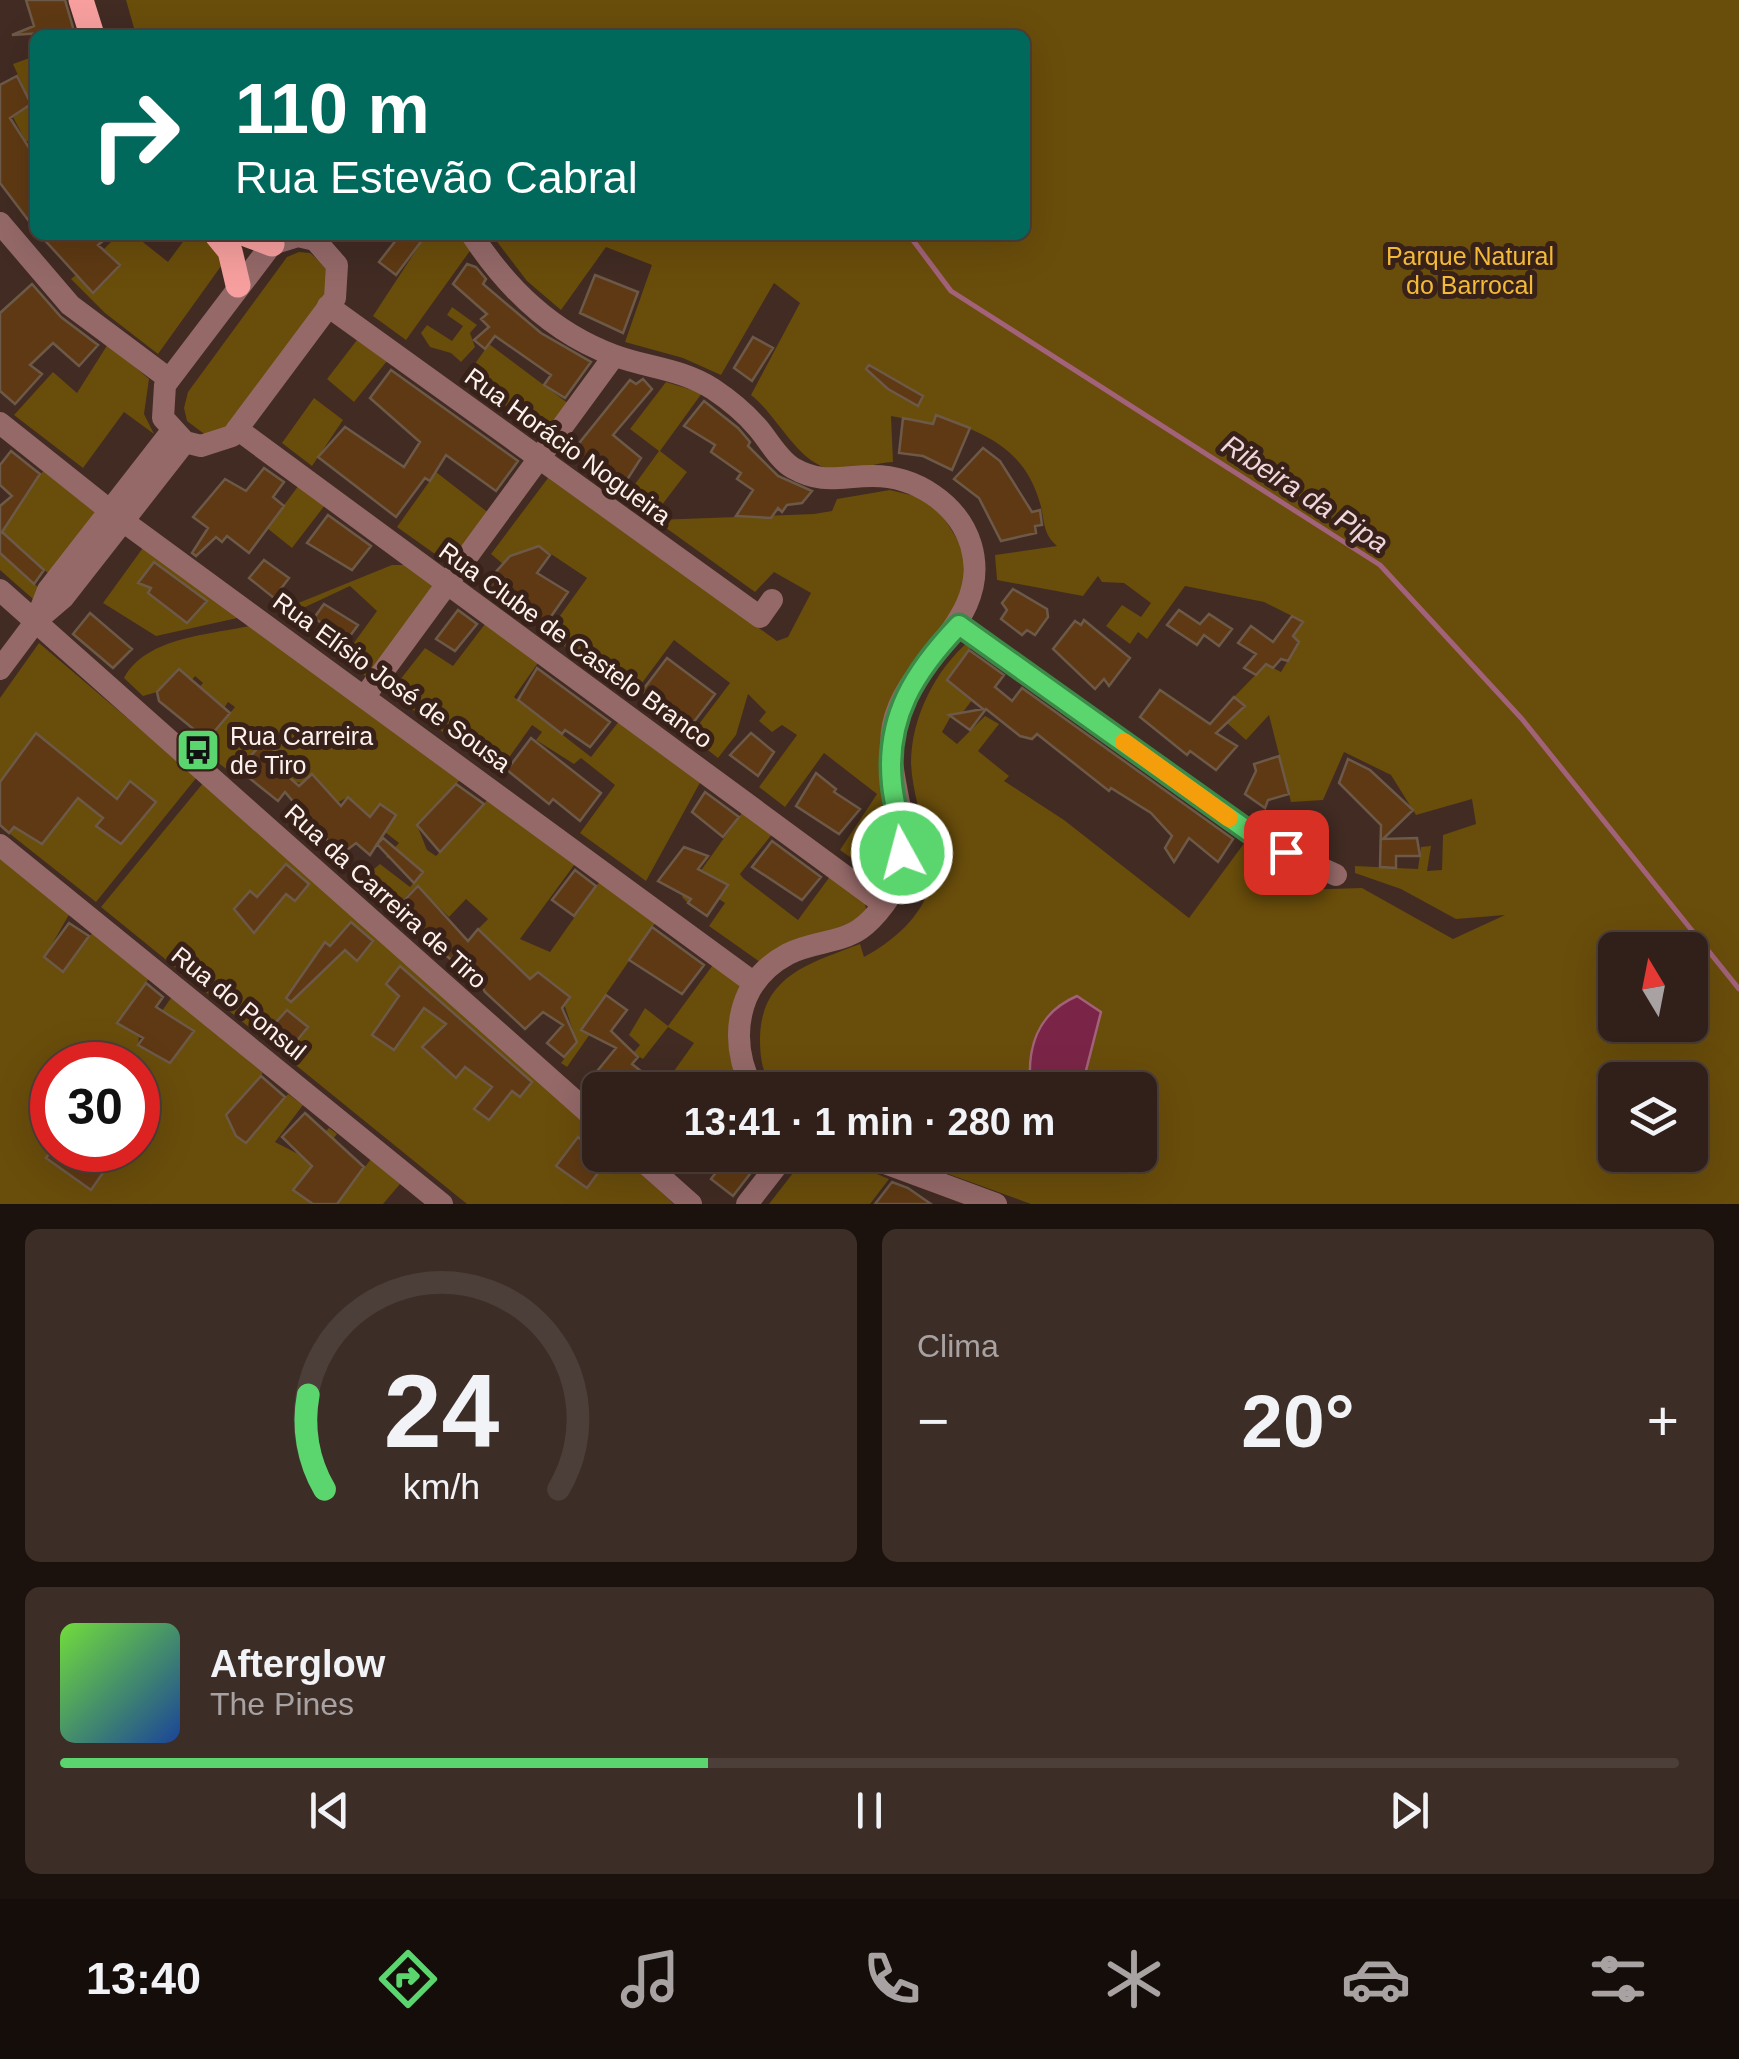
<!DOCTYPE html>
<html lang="pt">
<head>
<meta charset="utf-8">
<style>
	body { margin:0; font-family:Arial,sans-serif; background:#3d2d27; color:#f1f3f6; height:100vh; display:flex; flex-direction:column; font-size:38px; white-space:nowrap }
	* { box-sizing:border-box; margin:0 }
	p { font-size:32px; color:#a8a3a2 }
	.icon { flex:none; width:55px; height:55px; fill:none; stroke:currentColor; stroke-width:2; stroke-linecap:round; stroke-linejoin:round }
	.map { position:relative; height:1204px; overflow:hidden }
	.side { display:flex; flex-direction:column; gap:25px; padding:25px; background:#1b120e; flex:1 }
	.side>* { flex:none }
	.hud { position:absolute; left:30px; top:30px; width:1000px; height:210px; border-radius:15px; box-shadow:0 10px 40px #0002,0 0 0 2px #4c3e39; background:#00695c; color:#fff; overflow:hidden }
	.needle { width:65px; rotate:350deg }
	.buttons { position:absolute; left:1598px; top:932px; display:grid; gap:20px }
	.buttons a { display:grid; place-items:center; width:110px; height:110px; border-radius:15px; background:#31201a; box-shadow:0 10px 40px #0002,0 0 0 2px #4c3e39; font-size:50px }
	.speed { position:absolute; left:30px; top:1042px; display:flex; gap:20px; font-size:50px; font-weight:700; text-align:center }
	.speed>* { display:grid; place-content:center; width:130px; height:130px; border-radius:50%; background:#31201a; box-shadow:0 10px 40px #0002,0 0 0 2px #4c3e39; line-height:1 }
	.speed .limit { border:15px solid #d22; background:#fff; color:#111 }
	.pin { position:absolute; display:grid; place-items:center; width:85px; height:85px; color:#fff; margin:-42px; border-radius:20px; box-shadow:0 5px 15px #0006 }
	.me { position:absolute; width:110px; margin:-55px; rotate:353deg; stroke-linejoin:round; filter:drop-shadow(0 0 8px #0008) }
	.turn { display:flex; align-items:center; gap:35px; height:210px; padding:0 40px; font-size:45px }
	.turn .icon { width:130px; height:130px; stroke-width:2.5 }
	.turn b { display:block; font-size:70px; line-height:85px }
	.big { font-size:75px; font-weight:700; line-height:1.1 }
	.side .tile { flex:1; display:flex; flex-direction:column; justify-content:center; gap:15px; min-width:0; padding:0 35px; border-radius:15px; background:#3d2d27 }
	.side .dial { align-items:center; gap:0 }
	.dial svg { height:260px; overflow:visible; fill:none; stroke:#4c3e39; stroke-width:7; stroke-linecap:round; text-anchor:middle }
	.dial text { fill:#f1f3f6; stroke:none }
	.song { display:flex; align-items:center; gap:30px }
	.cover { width:120px; height:120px; border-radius:15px; background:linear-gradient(135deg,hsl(100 70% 55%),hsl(220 70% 35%)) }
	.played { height:10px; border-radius:5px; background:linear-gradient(90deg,#5bd56e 40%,#4c3e39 40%) }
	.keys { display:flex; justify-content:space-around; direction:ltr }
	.heat { display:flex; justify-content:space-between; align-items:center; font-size:55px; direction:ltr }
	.side .tiles { flex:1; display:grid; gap:25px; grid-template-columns:1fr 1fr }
	.tile:last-child { grid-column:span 2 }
	.trip { position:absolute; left:582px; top:1072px; width:575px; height:100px; border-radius:15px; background:#31201a; box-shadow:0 10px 40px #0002,0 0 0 2px #4c3e39; font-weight:700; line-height:100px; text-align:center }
	.tabs { display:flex; height:160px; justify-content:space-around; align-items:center; background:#140d0a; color:#a8a3a2 }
	.tabs .icon { width:70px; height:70px }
	.tabs .selected { color:#5bd56e }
	.tabs b { font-size:45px; color:#f1f3f6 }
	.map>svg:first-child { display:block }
</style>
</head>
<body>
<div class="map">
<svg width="1739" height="1204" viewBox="0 0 1739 1204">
	<rect width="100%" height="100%" fill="#412b23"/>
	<path fill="#694d0b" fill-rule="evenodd" d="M126 0H1739V1204H1031L896 1155H1140V1090H774C762 1073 760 1058 760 1038 761 975 811 963 860 944L864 957C892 942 922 917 930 885 933 874 926 859 925 847 923 819 912 791 911 763 911 717 936 669 970 640L972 646 948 680 972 700 963 712 951 716 942 732 957 744 985 716 999 724 978 751 1009 776 1004 781 1064 820 1189 918 1248 838 1281 861 1285 881 1295 890 1362 888 1453 939 1505 915 1456 919 1401 889 1355 873V866L1418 869 1421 847 1431 846 1427 871 1442 870 1443 835 1476 824 1472 799 1416 815 1391 775 1344 752 1323 800 1291 802 1269 715 1246 740 1227 723 1244 707 1234 697 1266 664 1281 672 1298 643 1293 636 1302 621 1264 602 1185 586 1147 639 1138 632 1130 644 1106 626 1122 605 1141 617 1151 603 1124 583 1102 582 1098 576 1083 596 997 580 995 555 1057 546C1042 533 1045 521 1040 503 1024 447 984 434 936 415L932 424 891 416 893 462C873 463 850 473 830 469 797 462 777 415 751 395L800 303 774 283 721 375 683 358 625 342 652 265 606 247 561 310 527 281 492 235H1025V35H136ZM1615 950H1690V1025H1615ZM1615 1080H1690V1155H1615Z
		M35 56V137L26 142 13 117 31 104 13 64Z
		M118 235H134L168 262 188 235H207L224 262 158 354 105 313 71 279 76 275 93 292 103 250Z
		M426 235H461L472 248 406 340 373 316Z
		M299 252 310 253 328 268 327 293 232 429 207 436 187 421 184 408 188 392 287 257Z
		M452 307 477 325 470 333 475 347 461 362 451 353 430 347 421 333 427 325 452 341 463 326 447 315Z
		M357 340 387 361 354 402 327 379Z
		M108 344 149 379 144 414 154 434 124 412 83 468 14 415 53 372 77 393Z
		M489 344 569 404 544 440 462 382Z
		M666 382 702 393 660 451 687 472 652 518 625 498 659 451 630 429Z
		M314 398 343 420 312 466 282 443Z
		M43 471 98 514 50 575 20 547 9 560 39 588 33 599 0 570V512L10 519Z
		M436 472 490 514 449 564 397 527Z
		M548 478 777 641 788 637 811 593 774 572 755 592 655 520 814 514 832 511 837 499 890 490 919 497 936 505 964 550 962 603 904 677 891 878 882 880 840 850 877 794 824 753 785 807 759 787 797 735 782 725 772 732 759 721 766 712 748 694 736 735 718 758 690 736 730 683 674 640 633 695 547 634 587 578 539 546 510 556 503 564 491 554Z
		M299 485 325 505 292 548 267 528Z
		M145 545 242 617 156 636 103 603Z
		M392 565H405L433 585 369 679 343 658 377 611 350 586 286 616 281 610Z
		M485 624 540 660 514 697 591 757 620 720 702 779 646 881 580 833 615 785 581 758 574 764 536 740 542 732 532 725 498 773 393 695 392 690 425 648 453 666Z
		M254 625 462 778 417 825 427 850 436 856 489 798 577 861 520 939 550 952 600 881 656 922 582 1029 590 1034 567 1067 561 1063 577 1042 564 1004 570 996 539 972 530 979C513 960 495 948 478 929L488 919 466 899 449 917 417 886 389 913 358 882 380 864 410 887 422 873 400 853 392 860 386 857 399 843 385 832 380 804 370 817 348 797 333 805 320 794 325 788 312 774 303 783 294 782 271 755 282 743 264 730 253 740 257 749 238 769 229 771 200 749 235 707 228 702 224 708 195 692 203 683 195 676 191 681 179 669 157 692 143 696 124 678C147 636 211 635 254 625Z
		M39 643 197 777 96 902 0 826V698Z
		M204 782 600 1135V1155H621L674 1204H467L101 907Z
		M744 810 773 833 740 874 743 878 798 920 831 875 865 903 867 915 760 962 709 926 725 903 719 899 727 886 709 875 688 903 682 897Z
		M0 857 70 913 44 958 63 971 93 932 150 977 117 1023 139 1036 138 1045 170 1063 193 1031 162 1011 173 995 263 1073 227 1115 236 1136 246 1143 288 1094 303 1105 275 1142 302 1156 329 1128 337 1134 293 1190 313 1204H0ZM52 1065H138V1150H82L105 1170 91 1190 47 1158 52 1150Z
		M715 962 743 985C728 1028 720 1049 745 1090H688L669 1078 694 1043 668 1027 643 1059 633 1053 640 1045 629 1035 645 1008 668 1026Z
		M807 1155H831L889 1179 870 1204H769Z
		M371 1159 400 1184 383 1204H337Z"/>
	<path fill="#7a2547" stroke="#a26279" stroke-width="2.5" d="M1077 996 1101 1012 1081 1090H1031C1026 1049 1037 1013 1077 996Z"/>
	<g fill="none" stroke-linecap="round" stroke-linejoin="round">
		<path stroke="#a26279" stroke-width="5" d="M909 235 951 291 1380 565 1522 719 1739 989"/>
	</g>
	<path fill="#5e3913" stroke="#6d5948" stroke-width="2.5" d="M26 0H65L74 31 12 35 34 26Z
		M17 76 31 104 10 118 35 157V229L0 183V85Z
		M40 235H110L98 245 120 265 93 293Z
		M400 235H426L396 275 379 262Z
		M467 264 476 267 486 279 483 284 541 333 591 362 565 398 544 385 551 375 495 336 485 349 474 340 489 327 481 319 487 314 453 284Z
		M595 275 638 292 623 333 580 313Z
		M32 284 61 317 98 345 79 366 53 343 30 365 42 374 15 404 0 391V313Z
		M753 337 773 348 752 381 734 368Z
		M869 365 923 396 918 406 888 389 866 369Z
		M391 370 518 461 496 491 446 455 430 481 425 478 396 517 318 457 345 427 404 467 420 442 370 398Z
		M643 379 652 389 613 435 641 458 625 483 594 459 591 464 572 452 630 380 636 384Z
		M704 401 738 428 750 442 748 446 778 476 812 491 802 503 787 505 782 512 778 508 771 518 736 516 753 490 737 479 741 473 711 452 715 445 684 426Z
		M936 415 970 428 952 470 923 456 899 453 903 418 933 424Z
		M983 448 1000 461 1032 512 1040 510 1042 525 1035 526 1036 533 1001 541 979 498 954 479Z
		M11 451 40 474 2 532 44 570 34 584 0 553V506L12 496 0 485V465Z
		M264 468 284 482 273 497 284 506 249 553 227 536 222 542 216 537 196 556 192 553 208 528 193 517 225 479 246 491Z
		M328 515 371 546 352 570 307 543Z
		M539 546 550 555 537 573 568 592 545 625 485 584 510 556Z
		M264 560 289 578 274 598 249 578Z
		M154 562 207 601 187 623 148 593 151 588 138 583Z
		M1013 589 1047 609 1048 617 1035 635 1027 630 1022 635 1001 619 1007 610 1002 603Z
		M324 604 358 625 347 640 314 618Z
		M458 610 477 624 455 651 436 639Z
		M1179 610 1200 624 1209 614 1232 629 1219 646 1204 635 1197 645 1167 625Z
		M90 613 132 649 113 668 73 634Z
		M1292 616 1303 622 1293 636 1299 642 1288 661 1281 659 1273 668 1266 664 1256 675 1244 668 1256 654 1238 643 1251 626 1273 642Z
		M1084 620 1130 658 1109 686 1104 679 1095 689 1053 649 1075 621 1081 625Z
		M969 650 1004 675 995 687 1012 701 1022 688 1233 839 1218 862 1189 838 1174 862 1165 848 1172 836 1151 813 1111 788 1109 791 1037 734 1032 739 1020 736 986 709 970 730 949 715 983 709 947 680Z
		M667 658 715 694 690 727 642 691Z
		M537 668 610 722 590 747 565 730 562 734 518 700Z
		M179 669 230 713 207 740 159 701 157 692Z
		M1160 690 1210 724 1234 697 1245 706 1216 733 1237 746 1216 770 1190 751 1187 755 1140 717Z
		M264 730 282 743 267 758 299 786 312 774 341 806 348 797 370 817 380 804 396 815 370 855 356 843 339 856 316 825 310 831 296 816 301 811 285 792 278 801 238 769 260 746 253 741Z
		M36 733 117 799 130 781 156 802 121 844 96 826 103 818 78 798 42 844 14 827 9 833 0 825V782Z
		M751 733 774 752 758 776 730 755Z
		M531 738 601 793 580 821 553 799 549 804 507 770Z
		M1279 756 1289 794 1268 800 1265 808 1245 794 1256 771 1254 764Z
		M1348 759 1370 770 1413 810 1383 839 1417 838 1420 856H1396V868L1380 867 1381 825 1339 783Z
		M816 773 836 789 834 792 860 809 839 834 796 806Z
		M456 784 484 804 440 852 417 825Z
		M705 792 739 817 723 837 692 812Z
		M383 838 423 872 414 883 377 844Z
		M772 841 821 877 802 900 752 867Z
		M684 847 708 856 698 869 728 885 707 916 688 903 691 899 658 881Z
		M286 864 309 884 295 901 286 894 254 933 234 909 250 891 257 897Z
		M575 870 596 886 574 916 552 900Z
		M418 886 468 941 478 929 530 979 538 972 570 997 562 1008 577 1042 564 1057 547 1043 563 1025 543 1012 525 1029 485 992 474 970 469 975 394 911Z
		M351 922 373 941 357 961 345 950 291 1002 286 998 325 942 330 946Z
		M69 923 89 936 63 972 44 957Z
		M652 927 704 965 682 994 629 960Z
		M400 966 532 1082 520 1097 512 1091 489 1120 474 1109 492 1087 465 1067 456 1078 422 1047 446 1024 424 1008 394 1050 372 1035 399 996 386 984Z
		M146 983 163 997 156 1007 194 1031 170 1063 138 1045 143 1038 117 1023Z
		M606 995 627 1010 611 1031 638 1057 632 1064 665 1090H608L594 1075 616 1048 581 1030Z
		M287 1010 308 1027 290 1049 269 1030Z
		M261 1076 285 1097 246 1143 236 1136 226 1115Z
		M305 1113 364 1167 337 1204H313L293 1190 312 1166 282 1137Z
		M578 1137 600 1155H611L587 1188 556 1166Z
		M52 1150H82L105 1170 91 1190 46 1158Z
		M729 1155 753 1170 733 1196 711 1179Z
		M892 1182 908 1188 931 1204H875Z"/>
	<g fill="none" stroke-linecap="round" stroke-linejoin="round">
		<path stroke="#946968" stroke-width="22" d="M0 223 70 305 169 379
			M472 235C507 288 551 332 613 355 647 368 680 368 713 389 728 399 746 414 758 428 769 441 779 460 793 468 823 485 841 476 873 476 915 476 958 503 971 545 993 621 907 658 893 725 883 772 916 834 901 875 895 892 875 919 860 929 840 943 810 942 788 954 735 982 728 1041 753 1090
			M298 236 315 240 337 265 335 298 232 436 201 446 185 442 163 418 165 385 272 244Z
			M328 306 760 617 772 600
			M0 423 123 521 754 983
			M237 429 883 904
			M0 590 600 1123
			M37 618 48 590 171 432
			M959 625 1262 841 1336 875
			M0 669 36 621 63 598 185 442
			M365 696 614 356
			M0 845 442 1204
			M636 1155 691 1204
			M863 1155 996 1204
			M747 1204 785 1155"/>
		<path stroke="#f69f9e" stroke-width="25" d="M81 0 92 35
			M217 235 230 251 238 285
			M248 235 272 244"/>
	</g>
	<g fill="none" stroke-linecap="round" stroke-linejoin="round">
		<defs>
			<path id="route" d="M902 853C903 829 894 807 892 784 885 717 915 671 959 625L1262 841 1286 852"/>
		</defs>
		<use href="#route" stroke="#3b8a48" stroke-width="25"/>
		<use href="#route" stroke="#5bd56e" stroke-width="18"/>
		<path stroke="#f59e0b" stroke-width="18" d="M1124 742 1229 818"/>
	</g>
	<defs>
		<symbol id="bus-square" viewBox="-11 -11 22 22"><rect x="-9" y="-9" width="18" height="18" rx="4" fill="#5bd56e" stroke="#372119"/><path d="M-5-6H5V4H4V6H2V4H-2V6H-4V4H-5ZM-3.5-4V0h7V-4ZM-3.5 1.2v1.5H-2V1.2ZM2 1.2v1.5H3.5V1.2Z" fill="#111"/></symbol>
	</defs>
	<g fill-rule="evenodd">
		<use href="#bus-square" x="173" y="725" width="50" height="50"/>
	</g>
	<g text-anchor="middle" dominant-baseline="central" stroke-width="10" stroke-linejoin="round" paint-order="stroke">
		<g font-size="25" fill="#f3ba37" stroke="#372119">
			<text x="1470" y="256">Parque Natural<tspan x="1470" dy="29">do Barrocal</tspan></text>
		</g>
		<g font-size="25" fill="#fef2ee" stroke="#372119">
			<text transform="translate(568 446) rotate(36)">Rua Horácio Nogueira</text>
			<text transform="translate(576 645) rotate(36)">Rua Clube de Castelo Branco</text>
			<text transform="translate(392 682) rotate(36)">Rua Elísio José de Sousa</text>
			<text transform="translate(386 896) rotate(42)">Rua da Carreira de Tiro</text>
			<text transform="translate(239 1003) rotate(39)">Rua do Ponsul</text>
		</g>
		<g font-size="25" fill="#fef2ee" stroke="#372119" text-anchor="start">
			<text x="230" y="736">Rua Carreira<tspan x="230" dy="29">de Tiro</tspan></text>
		</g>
		<g font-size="28" font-style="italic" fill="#f0d5dc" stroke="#372119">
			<text transform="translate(1305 494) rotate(33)">Ribeira da Pipa</text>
		</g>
	</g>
</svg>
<div class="buttons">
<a><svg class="needle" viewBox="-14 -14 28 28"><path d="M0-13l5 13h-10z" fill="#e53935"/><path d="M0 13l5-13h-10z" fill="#a8a3a2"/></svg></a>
<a><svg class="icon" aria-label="layers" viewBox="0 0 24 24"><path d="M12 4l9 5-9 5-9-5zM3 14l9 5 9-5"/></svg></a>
</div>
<div class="speed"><div class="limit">30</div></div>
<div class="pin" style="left:1286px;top:852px;background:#d93025"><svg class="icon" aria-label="arrive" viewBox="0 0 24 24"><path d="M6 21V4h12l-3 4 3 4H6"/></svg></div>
<svg class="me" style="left:902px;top:853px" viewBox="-20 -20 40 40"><circle r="17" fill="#5bd56e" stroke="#fff" stroke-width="3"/><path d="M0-11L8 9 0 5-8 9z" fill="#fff"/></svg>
<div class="trip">13:41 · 1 min · 280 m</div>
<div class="hud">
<div class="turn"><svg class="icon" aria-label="right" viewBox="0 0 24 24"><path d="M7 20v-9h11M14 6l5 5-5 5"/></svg><div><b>110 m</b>Rua Estevão Cabral</div></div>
</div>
</div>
<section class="side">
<div class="tiles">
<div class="tile dial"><svg viewBox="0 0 100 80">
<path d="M14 69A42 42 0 1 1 86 69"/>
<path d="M14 69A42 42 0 0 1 9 40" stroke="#5bd56e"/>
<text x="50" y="56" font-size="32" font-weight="700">24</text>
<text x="50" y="72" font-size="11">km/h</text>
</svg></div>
<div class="tile"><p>Clima</p>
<div class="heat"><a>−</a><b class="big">20°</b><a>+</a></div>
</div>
<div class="tile">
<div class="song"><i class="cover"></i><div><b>Afterglow</b><p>The Pines</p></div></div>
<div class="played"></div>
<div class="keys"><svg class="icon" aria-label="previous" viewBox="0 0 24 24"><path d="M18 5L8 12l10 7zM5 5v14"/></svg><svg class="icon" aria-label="pause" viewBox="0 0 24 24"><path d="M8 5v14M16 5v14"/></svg><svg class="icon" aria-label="next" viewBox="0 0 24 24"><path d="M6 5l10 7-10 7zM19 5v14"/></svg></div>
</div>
</div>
</section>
<nav class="tabs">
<b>13:40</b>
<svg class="icon selected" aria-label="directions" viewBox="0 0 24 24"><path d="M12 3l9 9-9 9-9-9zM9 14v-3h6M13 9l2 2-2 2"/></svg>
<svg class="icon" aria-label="music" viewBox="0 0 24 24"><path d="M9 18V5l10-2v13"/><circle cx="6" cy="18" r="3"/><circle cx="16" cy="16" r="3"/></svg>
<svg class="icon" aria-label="phone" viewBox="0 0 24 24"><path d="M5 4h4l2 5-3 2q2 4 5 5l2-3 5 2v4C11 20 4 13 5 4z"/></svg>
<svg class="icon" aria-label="climate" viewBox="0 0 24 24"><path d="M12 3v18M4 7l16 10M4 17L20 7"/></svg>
<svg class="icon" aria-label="car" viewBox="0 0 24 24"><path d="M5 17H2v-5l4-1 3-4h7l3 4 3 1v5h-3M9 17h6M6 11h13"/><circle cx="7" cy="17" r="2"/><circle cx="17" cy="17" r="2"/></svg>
<svg class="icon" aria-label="filters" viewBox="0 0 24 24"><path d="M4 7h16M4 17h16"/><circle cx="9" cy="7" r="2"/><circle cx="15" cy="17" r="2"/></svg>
</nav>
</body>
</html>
